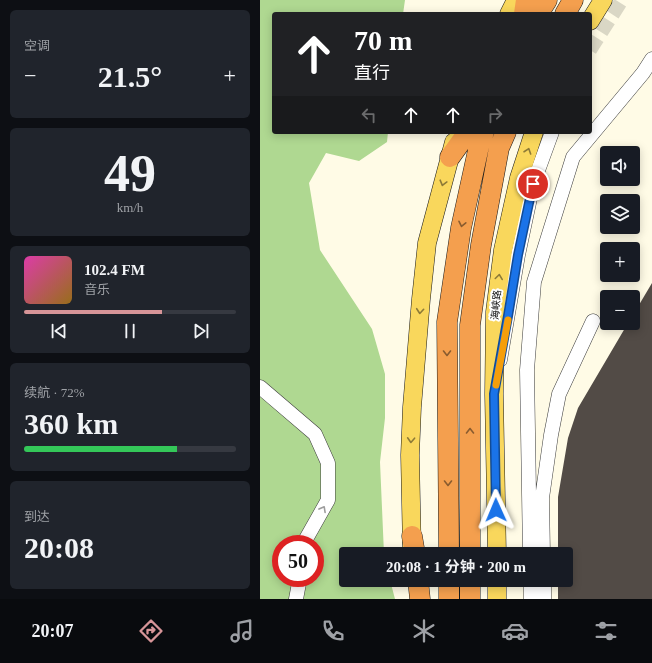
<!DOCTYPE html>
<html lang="zh">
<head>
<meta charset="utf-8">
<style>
	body { margin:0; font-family:"Times New Roman","Noto Sans SC",serif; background:#20242c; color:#f1f3f6; height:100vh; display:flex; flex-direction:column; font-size:15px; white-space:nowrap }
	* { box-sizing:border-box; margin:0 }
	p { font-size:13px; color:#9ea1a6 }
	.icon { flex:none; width:22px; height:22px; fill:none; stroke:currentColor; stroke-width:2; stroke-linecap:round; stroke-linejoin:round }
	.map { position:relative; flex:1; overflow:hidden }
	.sheet { display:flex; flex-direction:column; gap:10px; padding:10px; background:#0d0f14; width:260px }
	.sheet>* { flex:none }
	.hud { position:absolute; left:12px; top:12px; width:320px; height:122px; border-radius:4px; box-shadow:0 2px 10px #0003; background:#202124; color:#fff; overflow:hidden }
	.fabs { position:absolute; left:340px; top:146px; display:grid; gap:8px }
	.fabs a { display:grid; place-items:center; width:40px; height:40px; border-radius:4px; background:#171b24; box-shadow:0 2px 10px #0003; font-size:20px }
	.speed { position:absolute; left:12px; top:535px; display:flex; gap:8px; font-size:20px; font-weight:700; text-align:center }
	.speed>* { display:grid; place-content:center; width:52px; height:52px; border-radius:50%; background:#171b24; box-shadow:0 2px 10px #0003; line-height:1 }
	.speed .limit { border:6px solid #d22; background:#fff; color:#111 }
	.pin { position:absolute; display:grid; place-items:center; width:34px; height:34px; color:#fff; margin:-17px; border:2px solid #fff; border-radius:50%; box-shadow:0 1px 4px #0007 }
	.me { position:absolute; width:44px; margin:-22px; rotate:359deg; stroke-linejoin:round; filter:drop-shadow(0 0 3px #0008) }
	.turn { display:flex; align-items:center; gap:14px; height:84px; padding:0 16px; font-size:18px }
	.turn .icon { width:52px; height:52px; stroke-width:2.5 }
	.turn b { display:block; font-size:28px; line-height:34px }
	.lanes { display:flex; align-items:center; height:38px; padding:0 16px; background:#0003; justify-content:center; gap:20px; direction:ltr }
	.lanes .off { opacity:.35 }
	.big { font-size:30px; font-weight:700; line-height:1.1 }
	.sheet .tile { flex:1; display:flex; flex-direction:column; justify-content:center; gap:6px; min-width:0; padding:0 14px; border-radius:6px; background:#20242c }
	.sheet .dial { align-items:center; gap:0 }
	.dial b { font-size:52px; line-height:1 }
	.song { display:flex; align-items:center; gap:12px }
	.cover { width:48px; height:48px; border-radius:6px; background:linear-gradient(135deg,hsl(320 70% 55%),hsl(40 70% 35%)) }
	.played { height:4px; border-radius:2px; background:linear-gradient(90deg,#d79598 65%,#363941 65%) }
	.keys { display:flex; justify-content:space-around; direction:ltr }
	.heat { display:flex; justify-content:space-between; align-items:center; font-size:22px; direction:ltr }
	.charge { height:6px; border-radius:3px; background:linear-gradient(90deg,#34c759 72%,#363941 0) }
	.trip { position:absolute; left:79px; top:547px; width:234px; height:40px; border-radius:4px; background:#171b24; box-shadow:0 2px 10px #0003; font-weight:700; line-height:40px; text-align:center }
	.tabs { display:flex; height:64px; justify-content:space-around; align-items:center; background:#090b0e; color:#9ea1a6 }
	.tabs .icon { width:28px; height:28px }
	.tabs .on { color:#d79598 }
	.tabs b { font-size:18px; color:#f1f3f6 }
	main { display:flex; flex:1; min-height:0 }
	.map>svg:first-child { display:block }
</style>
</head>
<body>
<main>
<section class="sheet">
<div class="tile"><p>空调</p>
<div class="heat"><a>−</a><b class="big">21.5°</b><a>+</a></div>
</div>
<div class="tile dial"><b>49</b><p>km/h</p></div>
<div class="tile">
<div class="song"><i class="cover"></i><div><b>102.4 FM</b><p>音乐</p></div></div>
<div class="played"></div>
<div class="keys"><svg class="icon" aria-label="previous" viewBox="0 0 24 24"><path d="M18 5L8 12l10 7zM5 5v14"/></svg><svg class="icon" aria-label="pause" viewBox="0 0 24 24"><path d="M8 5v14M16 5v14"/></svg><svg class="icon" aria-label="next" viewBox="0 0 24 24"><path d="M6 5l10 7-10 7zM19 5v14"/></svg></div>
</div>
<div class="tile"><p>续航 · 72%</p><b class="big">360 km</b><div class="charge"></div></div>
<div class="tile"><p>到达</p><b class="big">20:08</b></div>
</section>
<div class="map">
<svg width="392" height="599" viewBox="0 0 392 599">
	<rect width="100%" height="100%" fill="#fffbe6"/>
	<path fill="#afd891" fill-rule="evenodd" d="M0 0H145L143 14H14V132H128L127 142 99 161 66 153 49 183 60 250 112 329 125 374V418L120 462 124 554H86V580H130L135 599H0ZM21 544H55V578H21Z"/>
	<path fill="#524b46" d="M392 283V599H298V580H306V554H298V497L308 438 318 408 368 323H373V315Z"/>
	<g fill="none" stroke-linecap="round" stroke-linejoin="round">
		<path stroke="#dad7c5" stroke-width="14" stroke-dasharray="14 7" stroke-linecap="butt" d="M330 50 362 0"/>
		<defs>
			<path id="minor" d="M240 360 258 255 273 184 292 132
				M0 387 55 434 68 463V500L46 539 45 544
				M270 554 267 370 274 282 313 157 383 73 392 59
				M283 554 282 498 291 435 299 394 333 321
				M271 580V599
				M284 580V599
				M36 599 40 578"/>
			<path id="major" d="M249 14 256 0
				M330 21 343 0
				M152 551 150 455 152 407 161 299 167 243 194 142
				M237 554 234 394 235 312 243 250 259 178 274 132
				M237 580V599"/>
			<path id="highway" d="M264 14 266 0
				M278 14 287 0
				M305 14 313 0
				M190 157 208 132
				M152 536 155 554
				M189 554 187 322 201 228 219 146 224 132
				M210 554V325L221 245 239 148 246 132
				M158 580 160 599
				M189 580V599
				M210 580V599"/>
		</defs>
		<use href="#minor" stroke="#3c3c3c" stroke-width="15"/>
		<use href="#major" stroke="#1a1a1a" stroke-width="19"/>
		<use href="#highway" stroke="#1a1a1a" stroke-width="21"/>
		<use href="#minor" stroke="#fff" stroke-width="14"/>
		<use href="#major" stroke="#f9d75c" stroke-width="18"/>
		<use href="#highway" stroke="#f49f4e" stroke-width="20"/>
	</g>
	<defs><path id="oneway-chevron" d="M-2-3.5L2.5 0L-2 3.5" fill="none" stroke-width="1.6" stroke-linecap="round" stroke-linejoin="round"/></defs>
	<g stroke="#8d7a37">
		<use href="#oneway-chevron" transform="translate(268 151) rotate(-71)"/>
		<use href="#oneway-chevron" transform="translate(183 183) rotate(105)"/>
		<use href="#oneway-chevron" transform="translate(239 277) rotate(-82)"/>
		<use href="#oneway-chevron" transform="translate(160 311) rotate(95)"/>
		<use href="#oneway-chevron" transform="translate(151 440) rotate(93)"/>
	</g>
	<g stroke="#8a5c2f">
		<use href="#oneway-chevron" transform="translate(202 224) rotate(102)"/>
		<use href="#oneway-chevron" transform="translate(187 353) rotate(90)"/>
		<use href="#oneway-chevron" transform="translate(210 431) rotate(-90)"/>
		<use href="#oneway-chevron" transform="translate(188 483) rotate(90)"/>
	</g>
	<use stroke="#9d9d9d" href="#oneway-chevron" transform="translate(63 509) rotate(-61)"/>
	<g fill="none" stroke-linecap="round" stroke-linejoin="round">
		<defs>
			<path id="route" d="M236 510 234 394 248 316 258 255 273 184"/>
		</defs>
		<use href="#route" stroke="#114b97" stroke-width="10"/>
		<use href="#route" stroke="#1a73e8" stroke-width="7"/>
		<path stroke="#f59e0b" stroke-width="7" d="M236 385 248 320"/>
	</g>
	<g text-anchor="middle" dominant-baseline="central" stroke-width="4" stroke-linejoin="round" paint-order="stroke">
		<g font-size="10" fill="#090909" stroke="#fff">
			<text transform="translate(236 305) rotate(-85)">海峡路</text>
		</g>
	</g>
</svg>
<div class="fabs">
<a><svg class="icon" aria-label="sound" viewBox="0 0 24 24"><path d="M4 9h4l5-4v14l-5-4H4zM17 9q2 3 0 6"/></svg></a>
<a><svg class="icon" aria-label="layers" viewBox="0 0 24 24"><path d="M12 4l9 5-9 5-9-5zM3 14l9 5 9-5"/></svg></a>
<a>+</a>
<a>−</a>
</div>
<div class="speed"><div class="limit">50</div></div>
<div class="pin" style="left:273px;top:184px;background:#d93025"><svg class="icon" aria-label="arrive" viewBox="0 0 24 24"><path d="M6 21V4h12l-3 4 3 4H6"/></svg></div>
<svg class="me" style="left:236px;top:510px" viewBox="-20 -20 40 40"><path d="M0-17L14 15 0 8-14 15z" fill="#1a73e8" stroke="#fff" stroke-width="4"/></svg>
<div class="trip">20:08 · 1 分钟 · 200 m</div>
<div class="hud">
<div class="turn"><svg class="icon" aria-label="ahead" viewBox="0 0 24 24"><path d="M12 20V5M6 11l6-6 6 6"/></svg><div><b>70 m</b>直行</div></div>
<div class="lanes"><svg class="icon off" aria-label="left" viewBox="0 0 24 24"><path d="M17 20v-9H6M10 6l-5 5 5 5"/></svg><svg class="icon" aria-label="ahead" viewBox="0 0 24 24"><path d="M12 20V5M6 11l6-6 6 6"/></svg><svg class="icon" aria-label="ahead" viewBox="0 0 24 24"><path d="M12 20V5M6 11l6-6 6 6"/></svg><svg class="icon off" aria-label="right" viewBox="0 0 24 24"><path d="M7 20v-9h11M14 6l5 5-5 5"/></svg></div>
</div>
</div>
</main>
<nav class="tabs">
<b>20:07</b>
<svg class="icon on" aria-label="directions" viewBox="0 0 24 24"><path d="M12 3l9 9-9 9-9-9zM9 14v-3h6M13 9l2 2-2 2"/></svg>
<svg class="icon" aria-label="music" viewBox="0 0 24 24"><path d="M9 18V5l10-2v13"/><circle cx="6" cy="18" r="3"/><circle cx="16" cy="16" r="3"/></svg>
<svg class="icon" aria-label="phone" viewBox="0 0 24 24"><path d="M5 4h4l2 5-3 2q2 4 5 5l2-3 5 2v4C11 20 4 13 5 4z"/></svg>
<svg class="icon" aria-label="climate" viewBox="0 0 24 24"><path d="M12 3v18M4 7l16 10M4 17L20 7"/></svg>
<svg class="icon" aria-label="car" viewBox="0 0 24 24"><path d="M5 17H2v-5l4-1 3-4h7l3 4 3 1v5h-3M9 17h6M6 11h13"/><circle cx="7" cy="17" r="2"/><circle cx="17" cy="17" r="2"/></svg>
<svg class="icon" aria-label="filters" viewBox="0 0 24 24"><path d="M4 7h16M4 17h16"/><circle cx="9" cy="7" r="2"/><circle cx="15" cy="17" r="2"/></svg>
</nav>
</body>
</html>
